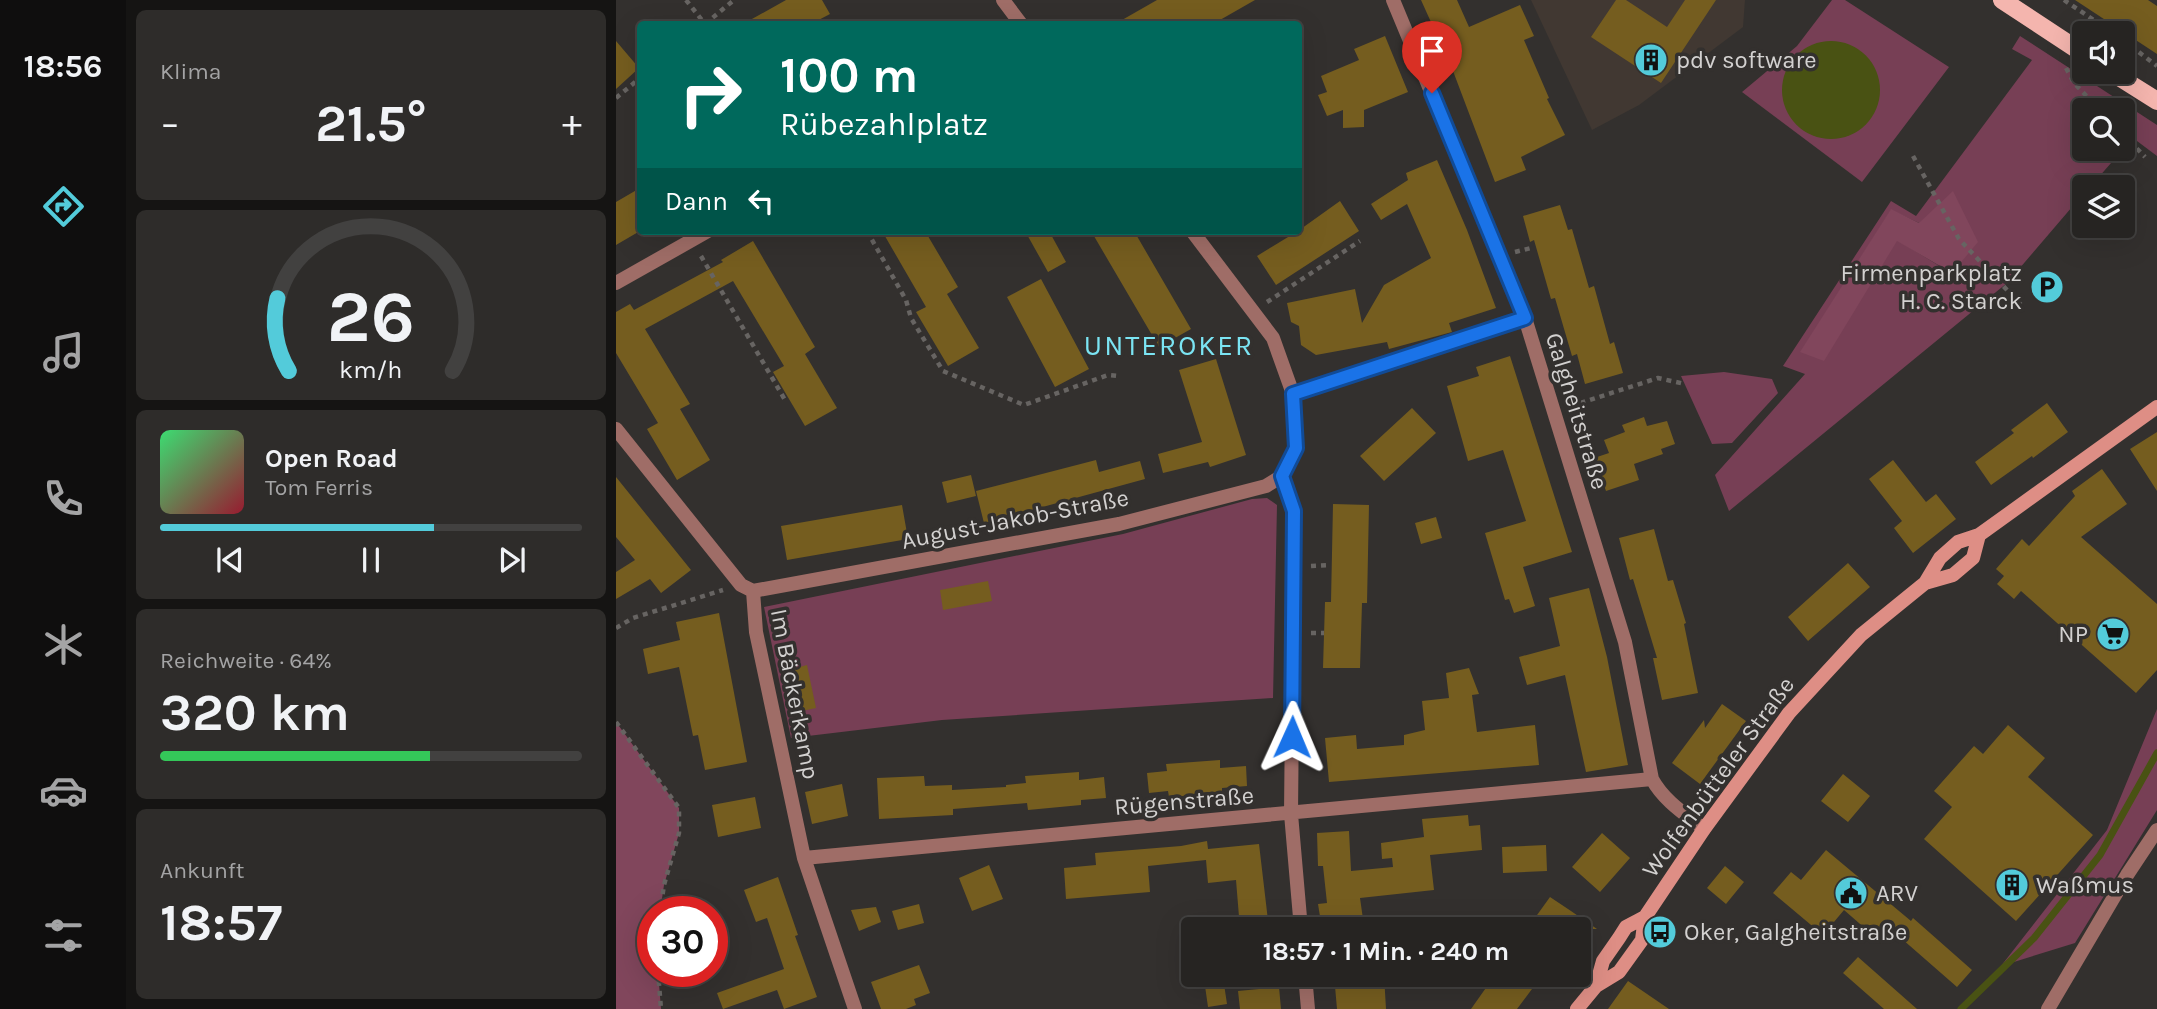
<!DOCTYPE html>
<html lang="de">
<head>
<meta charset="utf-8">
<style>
	body { margin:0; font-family:Karla,sans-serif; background:#2e2c2a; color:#f1f3f6; height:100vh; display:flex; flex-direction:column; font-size:26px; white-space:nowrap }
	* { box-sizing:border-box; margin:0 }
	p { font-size:23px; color:#a4a4a5 }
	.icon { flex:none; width:38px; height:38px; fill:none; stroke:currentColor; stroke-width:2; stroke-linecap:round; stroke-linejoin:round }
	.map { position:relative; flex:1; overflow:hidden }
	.panel { display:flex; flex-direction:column; gap:10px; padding:10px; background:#151413; width:490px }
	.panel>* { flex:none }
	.guide { position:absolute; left:21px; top:21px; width:665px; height:214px; border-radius:7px; box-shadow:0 7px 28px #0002,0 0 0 2px #424140; background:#00695c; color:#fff; overflow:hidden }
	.fabs { position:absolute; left:1456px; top:21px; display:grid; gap:14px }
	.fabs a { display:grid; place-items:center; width:63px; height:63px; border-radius:7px; background:#262422; box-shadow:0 7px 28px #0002,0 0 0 2px #424140; font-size:35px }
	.speed { position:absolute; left:21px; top:896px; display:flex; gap:14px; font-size:35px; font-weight:700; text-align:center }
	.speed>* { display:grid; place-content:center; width:91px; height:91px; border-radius:50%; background:#262422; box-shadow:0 7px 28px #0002,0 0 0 2px #424140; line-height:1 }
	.speed .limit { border:10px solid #d22; background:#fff; color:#111 }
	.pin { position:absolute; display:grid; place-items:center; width:60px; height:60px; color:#fff; margin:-72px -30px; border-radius:50% 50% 50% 0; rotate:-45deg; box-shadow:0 0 7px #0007 }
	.pin .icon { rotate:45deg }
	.me { position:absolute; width:77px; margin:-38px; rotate:1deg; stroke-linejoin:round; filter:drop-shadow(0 0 5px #0008) }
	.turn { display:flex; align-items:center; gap:24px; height:147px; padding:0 28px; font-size:32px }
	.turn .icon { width:91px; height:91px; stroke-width:2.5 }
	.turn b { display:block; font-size:49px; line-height:60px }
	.then { display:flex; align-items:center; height:66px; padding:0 28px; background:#0003; gap:14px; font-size:26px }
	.big { font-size:52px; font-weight:700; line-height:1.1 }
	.panel .card { flex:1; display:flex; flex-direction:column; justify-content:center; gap:10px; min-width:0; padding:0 24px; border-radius:10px; background:#2e2c2a }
	.panel .dial { align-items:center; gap:0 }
	.dial svg { height:182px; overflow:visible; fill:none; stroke:#424140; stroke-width:7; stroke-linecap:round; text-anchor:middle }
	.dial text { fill:#f1f3f6; stroke:none }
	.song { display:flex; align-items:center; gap:21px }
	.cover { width:84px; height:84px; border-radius:10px; background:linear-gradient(135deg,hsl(140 70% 55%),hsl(350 70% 35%)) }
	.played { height:7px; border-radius:4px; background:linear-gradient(90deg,#53cbda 65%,#424140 65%) }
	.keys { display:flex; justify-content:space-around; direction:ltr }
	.heat { display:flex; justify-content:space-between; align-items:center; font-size:38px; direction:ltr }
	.charge { height:10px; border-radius:5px; background:linear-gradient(90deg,#34c759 64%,#424140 0) }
	.trip { position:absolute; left:565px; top:917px; width:410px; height:70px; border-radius:7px; background:#262422; box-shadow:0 7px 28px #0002,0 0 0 2px #424140; font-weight:700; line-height:70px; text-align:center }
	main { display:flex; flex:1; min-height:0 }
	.dock { display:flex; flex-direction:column; width:126px; justify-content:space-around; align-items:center; background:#0f0e0e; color:#a4a4a5 }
	.dock .icon { width:49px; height:49px }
	.dock .active { color:#53cbda }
	.dock b { font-size:32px; color:#f1f3f6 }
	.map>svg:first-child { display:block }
</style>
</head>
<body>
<main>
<nav class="dock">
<b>18:56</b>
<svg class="icon active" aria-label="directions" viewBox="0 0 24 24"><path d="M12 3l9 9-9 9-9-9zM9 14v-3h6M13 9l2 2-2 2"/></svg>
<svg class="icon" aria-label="music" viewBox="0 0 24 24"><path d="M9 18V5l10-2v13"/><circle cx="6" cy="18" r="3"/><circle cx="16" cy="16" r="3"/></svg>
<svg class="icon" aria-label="phone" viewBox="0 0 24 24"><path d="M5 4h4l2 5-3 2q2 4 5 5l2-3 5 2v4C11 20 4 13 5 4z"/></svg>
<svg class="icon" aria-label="climate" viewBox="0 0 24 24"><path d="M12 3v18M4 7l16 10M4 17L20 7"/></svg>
<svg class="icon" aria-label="car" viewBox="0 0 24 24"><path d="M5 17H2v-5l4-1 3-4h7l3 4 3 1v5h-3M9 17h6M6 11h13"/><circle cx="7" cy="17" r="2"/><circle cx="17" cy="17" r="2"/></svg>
<svg class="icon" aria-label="filters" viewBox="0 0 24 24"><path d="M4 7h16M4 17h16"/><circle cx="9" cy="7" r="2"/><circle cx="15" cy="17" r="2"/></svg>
</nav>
<section class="panel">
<div class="card"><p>Klima</p>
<div class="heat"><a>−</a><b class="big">21.5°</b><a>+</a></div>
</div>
<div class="card dial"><svg viewBox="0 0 100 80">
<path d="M14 69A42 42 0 1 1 86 69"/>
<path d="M14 69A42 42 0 0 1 9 37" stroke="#53cbda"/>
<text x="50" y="56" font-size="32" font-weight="700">26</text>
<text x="50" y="72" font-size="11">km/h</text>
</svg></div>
<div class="card">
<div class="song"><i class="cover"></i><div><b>Open Road</b><p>Tom Ferris</p></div></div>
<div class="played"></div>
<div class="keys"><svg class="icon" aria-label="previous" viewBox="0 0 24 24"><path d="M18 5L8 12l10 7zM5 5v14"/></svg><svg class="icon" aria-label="pause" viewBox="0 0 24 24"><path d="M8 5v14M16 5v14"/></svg><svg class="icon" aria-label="next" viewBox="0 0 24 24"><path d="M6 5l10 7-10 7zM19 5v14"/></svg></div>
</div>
<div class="card"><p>Reichweite · 64%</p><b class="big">320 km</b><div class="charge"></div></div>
<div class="card"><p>Ankunft</p><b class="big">18:57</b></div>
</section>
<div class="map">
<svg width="1541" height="1009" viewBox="0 0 1541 1009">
	<rect width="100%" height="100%" fill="#33302e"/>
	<path fill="#413832" d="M915 0H1129L1127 27 1023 105 976 130Z"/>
	<path fill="#773f55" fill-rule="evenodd" d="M1216 0H1229L1333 67 1246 182 1126 92 1181 46Z
		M1404 36 1541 125V156L1517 138 1474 187H1468V193L1391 283 1113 511 1099 475 1189 374 1167 366 1275 201 1300 216 1416 60 1396 49ZM1468 110H1507V149H1468ZM1275 210 1303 223 1335 273 1281 240 1185 352Z
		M1108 372 1156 379 1162 393 1116 443 1096 444 1065 376Z
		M651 498 661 505 657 698 326 720 175 738 148 607 507 534 636 499Z
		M1541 709V810L1459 943 1385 966 1491 830Z"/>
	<path fill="#81465c" d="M1337 191 1362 242 1336 273 1281 241 1208 361 1184 352 1275 209 1303 223Z
		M0 722 63 808V833L48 885 44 912H37V971H42L45 1009H0Z"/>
	<path fill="#495213" d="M1166 90a49 49 0 1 1 98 0a49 49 0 1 1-98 0Z"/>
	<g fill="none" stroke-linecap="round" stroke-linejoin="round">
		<path stroke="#495213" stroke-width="7" d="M1345 1009 1418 938 1484 855 1541 753"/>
	</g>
	<path fill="#755d1f" d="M170 0H206L214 14 195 24H127Z
		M541 0H639L597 24H499Z
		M805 0H841L853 27 904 5 918 36 908 40 933 98 931 99 949 135 905 157 910 170 879 182 837 71Z
		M1000 0H1010L1051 27 1069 0H1100L1045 83 975 37Z
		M1459 0H1532L1541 6V54Z
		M769 36 792 92 748 110V127L727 128V110L711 116 702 95 711 92 705 76 743 60 738 49Z
		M0 41 23 68 0 89Z
		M821 160 851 230 880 308 833 323 836 332 773 349 771 342 700 355 685 345 683 326 675 322 671 303 739 289 746 323 768 285 815 258 791 204 765 220 755 204 792 180 790 173Z
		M24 188V231L0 245V202Z
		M724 201 743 231 660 285 641 256 682 231Z
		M944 205 952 230 956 229 973 288 978 286 994 344 998 342 1007 373 969 384 961 354 956 356 939 298 935 299 918 240 914 242 907 216Z
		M266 231H309L342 287 331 294 363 348 332 366 300 312 310 307Z
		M409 231H433L450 262 432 272Z
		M475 231H518L575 329 543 347Z
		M137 241 199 347 189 354 221 408 189 426 157 372 168 366 117 281 29 329 74 404 64 409 94 460 61 480 31 429 42 423 0 353V312L14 304 18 310 107 262 105 260Z
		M425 279 473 369 439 387 391 297Z
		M894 356 956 552 907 567 919 606 898 613 893 599 889 600 869 533 910 521 887 450 852 461 831 386 863 376 860 367Z
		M600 359 630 455 594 467 592 462 547 473 542 454 586 442 563 370Z
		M1431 403 1452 432 1417 458 1416 456 1375 485 1359 462 1398 433 1395 430Z
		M796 408 820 433 768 481 744 456Z
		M1028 417 1031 426 1051 421 1059 444 1045 449 1047 454 1018 464 1023 480 990 491 978 458 993 453 988 440 1009 432 1006 425Z
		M1541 432V491L1514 449Z
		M480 460 483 472 524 461 529 479 368 523 360 491Z
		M1277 460 1310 502 1320 494 1340 519 1297 553 1278 528 1286 521 1253 479Z
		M1486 469 1511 504 1465 537 1541 604V670L1520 693 1405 591 1398 599 1381 584 1388 576 1380 569 1406 539 1413 546 1459 496 1456 491Z
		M355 475 360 496 331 503 326 482Z
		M0 477 75 570 45 593 34 579 0 599V572L19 560 0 537Z
		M717 504 753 505 751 603H746L744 668H707L709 602H715Z
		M286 505 292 539 171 560 165 526Z
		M820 517 826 538 805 544 799 523Z
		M1038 529 1052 581 1057 580 1070 623 1068 624 1082 693 1046 700 1037 658H1041L1017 579 1014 580 1003 538Z
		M1232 563 1254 587 1192 641 1172 617Z
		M372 581 376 601 327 610 324 590Z
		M973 588 991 657 1012 765 970 772 949 675 911 685 903 657 944 646 933 598Z
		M103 613 131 762 89 770 82 735 77 736 63 667 32 674 27 649 64 640 60 622Z
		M191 665 200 708 181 712 172 670Z
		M853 668 863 694 856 695 861 732 919 725 923 765 713 782 709 738 740 735 741 749 788 745V735L809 730 806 701 833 698 830 673Z
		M1106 704 1130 721 1084 784 1056 763 1088 720 1089 728Z
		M1392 725 1429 758 1412 777 1477 835 1400 921 1308 839 1336 807 1318 791 1358 746 1367 754Z
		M604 760V768L630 766 631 786 606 788V793L580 795 553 797 552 791 533 793 531 773 551 771 550 764Z
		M463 772V780L488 777 490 798 465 800V805L412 810 411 803 337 809V815L263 819 261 778 308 776 309 786 336 785V790L390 787V785L410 783 409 776Z
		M1227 774 1254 796 1232 822 1205 801Z
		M226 784 232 816 196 824 189 792Z
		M139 797 145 828 102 837 96 805Z
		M852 815 853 826 864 825 866 850 814 855 818 890 744 898 748 926 706 929 702 904 711 903 707 866H702L701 833 733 831 735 871 777 867 776 858 766 859 765 843 808 837 806 819Z
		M986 833 1014 858 984 892 956 867Z
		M591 841 592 849 643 844 653 929H624L620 880 592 883 590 860 532 866 534 892 450 899 448 868 480 865 479 853 565 846Z
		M930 845 931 871 887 873 886 847Z
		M1210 850 1295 921 1297 918 1356 970 1341 987 1270 925 1259 937 1228 910 1207 935 1157 893 1175 872 1185 880Z
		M373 865 387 899 356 911 343 878Z
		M1109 866 1128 882 1110 904 1091 888Z
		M162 877 182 935 179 936 201 997 168 1009 161 990 107 1009 101 993 168 969 151 918 140 922 128 890Z
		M934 897 955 911 981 929H911Z
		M303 904 308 923 282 930 276 911Z
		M260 907 265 922 243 931 235 910Z
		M1242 957 1301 1009H1268L1227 973Z
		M303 965 314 993 298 999 300 1005 290 1009H265L255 982Z
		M718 975H768L770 1009H721Z
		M879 975H897L916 989 901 1009H855Z
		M1012 981 1053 1009H992Z
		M608 984 611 1004 592 1007 589 986Z
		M663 987 665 1009H624L622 991Z"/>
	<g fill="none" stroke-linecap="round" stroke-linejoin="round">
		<path stroke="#676462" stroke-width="4.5" stroke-dasharray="5 5" stroke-linecap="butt" d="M70 0 89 24
			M1448 0 1497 33
			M89 24 118 0
			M1507 40 1541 66
			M1450 68 1458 83 1484 110
			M0 98 24 78
			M1507 134 1529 157
			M1297 156 1343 239 1407 307
			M682 160H683
			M251 231 290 300 295 318 327 371 408 405 492 375 502 376
			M899 252 915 248
			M85 256 169 400
			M651 302 744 241
			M942 366 955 362
			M955 406 1042 378 1069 384
			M695 566 715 565
			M0 628 17 618 107 590
			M695 633H708
			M0 722 63 808V833L48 885 44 912
			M42 971 45 1009"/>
		<path stroke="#9f6d67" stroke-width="14" d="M387 0 405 24
			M777 0 909 318 1009 642 1036 779C1048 801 1069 814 1088 829
			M576 231 657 338 677 394 680 448 666 476 678 511 675 814 685 929
			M0 283 92 231
			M677 394 909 318
			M0 429 125 585 137 591
			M137 591 503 524 650 486 666 476
			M137 591 140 632 188 858 239 1009
			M188 858 1036 779
			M689 975 692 1009
			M1432 1009 1511 875 1541 830"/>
		<path stroke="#de8e85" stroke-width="14" d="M1309 583 1337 575 1357 558 1363 535
			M980 986 987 961 1003 938 1010 927 1029 917 1088 829 1173 713 1245 635 1309 583 1324 558 1342 542 1363 535 1541 407
			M961 1009 980 986 1003 972 1026 940 1029 917"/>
		<path stroke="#f4b5ae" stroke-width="18" d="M1386 0 1468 54
			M1495 72 1541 101"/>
	</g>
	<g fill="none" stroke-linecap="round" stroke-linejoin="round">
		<defs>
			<path id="route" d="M676 737 678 511 666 476 680 448 677 394 909 318 816 93"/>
		</defs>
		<use href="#route" stroke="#114b97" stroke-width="18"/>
		<use href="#route" stroke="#1a73e8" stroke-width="12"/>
	</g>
	<defs>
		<symbol id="building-disc" viewBox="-11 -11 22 22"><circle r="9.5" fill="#53cbda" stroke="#33302e"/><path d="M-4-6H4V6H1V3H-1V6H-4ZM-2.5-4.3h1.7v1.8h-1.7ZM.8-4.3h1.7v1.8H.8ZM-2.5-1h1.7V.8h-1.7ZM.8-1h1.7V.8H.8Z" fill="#111"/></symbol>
		<symbol id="parking-disc" viewBox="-11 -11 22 22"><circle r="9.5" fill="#53cbda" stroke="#33302e"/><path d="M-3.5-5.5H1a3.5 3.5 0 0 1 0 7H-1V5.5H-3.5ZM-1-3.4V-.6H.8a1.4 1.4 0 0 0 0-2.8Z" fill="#111"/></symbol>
		<symbol id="supermarket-disc" viewBox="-11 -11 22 22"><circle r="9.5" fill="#53cbda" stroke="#33302e"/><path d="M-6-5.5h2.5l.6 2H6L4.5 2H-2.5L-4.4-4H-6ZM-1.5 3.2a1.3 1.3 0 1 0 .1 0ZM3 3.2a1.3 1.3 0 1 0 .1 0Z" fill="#111"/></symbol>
		<symbol id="civic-disc" viewBox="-11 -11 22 22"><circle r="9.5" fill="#53cbda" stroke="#33302e"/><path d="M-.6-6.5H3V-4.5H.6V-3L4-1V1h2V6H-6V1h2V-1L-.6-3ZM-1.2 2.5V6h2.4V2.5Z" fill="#111"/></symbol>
		<symbol id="bus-disc" viewBox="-11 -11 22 22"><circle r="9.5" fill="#53cbda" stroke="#33302e"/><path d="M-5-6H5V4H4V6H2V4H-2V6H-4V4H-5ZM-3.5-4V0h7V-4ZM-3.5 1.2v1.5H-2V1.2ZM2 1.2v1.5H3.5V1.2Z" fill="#111"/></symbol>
	</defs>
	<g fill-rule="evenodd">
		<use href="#building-disc" x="1016" y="41" width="38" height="38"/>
		<use href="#parking-disc" x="1412" y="268" width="38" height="38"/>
		<use href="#supermarket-disc" x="1478" y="615" width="38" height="38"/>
		<use href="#building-disc" x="1377" y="866" width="38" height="38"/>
		<use href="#civic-disc" x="1216" y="874" width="38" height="38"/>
		<use href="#bus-disc" x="1025" y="913" width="38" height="38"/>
	</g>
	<g text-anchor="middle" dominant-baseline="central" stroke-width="7" stroke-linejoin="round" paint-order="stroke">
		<g font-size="24" fill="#d3d1d0" stroke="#33302e" text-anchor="start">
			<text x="1060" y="60">pdv software</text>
			<text x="1406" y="273" text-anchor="end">Firmenparkplatz<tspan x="1406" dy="28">H. C. Starck</tspan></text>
			<text x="1472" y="634" text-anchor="end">NP</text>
			<text x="1420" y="885">Waßmus</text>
			<text x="1260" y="893">ARV</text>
			<text x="1068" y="932">Oker, Galgheitstraße</text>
		</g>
		<g font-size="24" fill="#d3d1d0" stroke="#33302e">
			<text transform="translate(961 411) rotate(73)">Galgheitstraße</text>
			<text transform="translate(399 519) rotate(-11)">August-Jakob-Straße</text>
			<text transform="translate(179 694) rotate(79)">Im Bäckerkamp</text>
			<text transform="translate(1102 777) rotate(-54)">Wolfenbütteler Straße</text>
			<text transform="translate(568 801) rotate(-5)">Rügenstraße</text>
		</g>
		<g font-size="28" letter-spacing="2" fill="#7be4f3" stroke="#33302e">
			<text x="553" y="345">UNTEROKER</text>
		</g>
	</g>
</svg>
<div class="fabs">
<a><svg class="icon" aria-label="sound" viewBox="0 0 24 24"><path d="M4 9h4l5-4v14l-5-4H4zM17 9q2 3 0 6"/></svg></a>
<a><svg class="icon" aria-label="search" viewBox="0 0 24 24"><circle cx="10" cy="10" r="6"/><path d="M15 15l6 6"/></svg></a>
<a><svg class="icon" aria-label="layers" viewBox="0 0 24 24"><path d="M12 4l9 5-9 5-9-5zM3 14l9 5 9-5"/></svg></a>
</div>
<div class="speed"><div class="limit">30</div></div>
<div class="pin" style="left:816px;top:93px;background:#d93025"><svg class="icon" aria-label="arrive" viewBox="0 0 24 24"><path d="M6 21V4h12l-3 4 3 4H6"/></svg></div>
<svg class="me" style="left:676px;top:737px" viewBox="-20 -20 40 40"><path d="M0-17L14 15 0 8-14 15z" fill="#1a73e8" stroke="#fff" stroke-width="4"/></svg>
<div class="trip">18:57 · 1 Min. · 240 m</div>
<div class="guide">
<div class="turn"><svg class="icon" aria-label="right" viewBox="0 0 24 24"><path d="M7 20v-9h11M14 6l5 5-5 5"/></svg><div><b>100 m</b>Rübezahlplatz</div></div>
<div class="then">Dann<svg class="icon" aria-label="left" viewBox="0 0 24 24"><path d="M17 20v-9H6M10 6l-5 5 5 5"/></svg></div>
</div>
</div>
</main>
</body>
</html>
